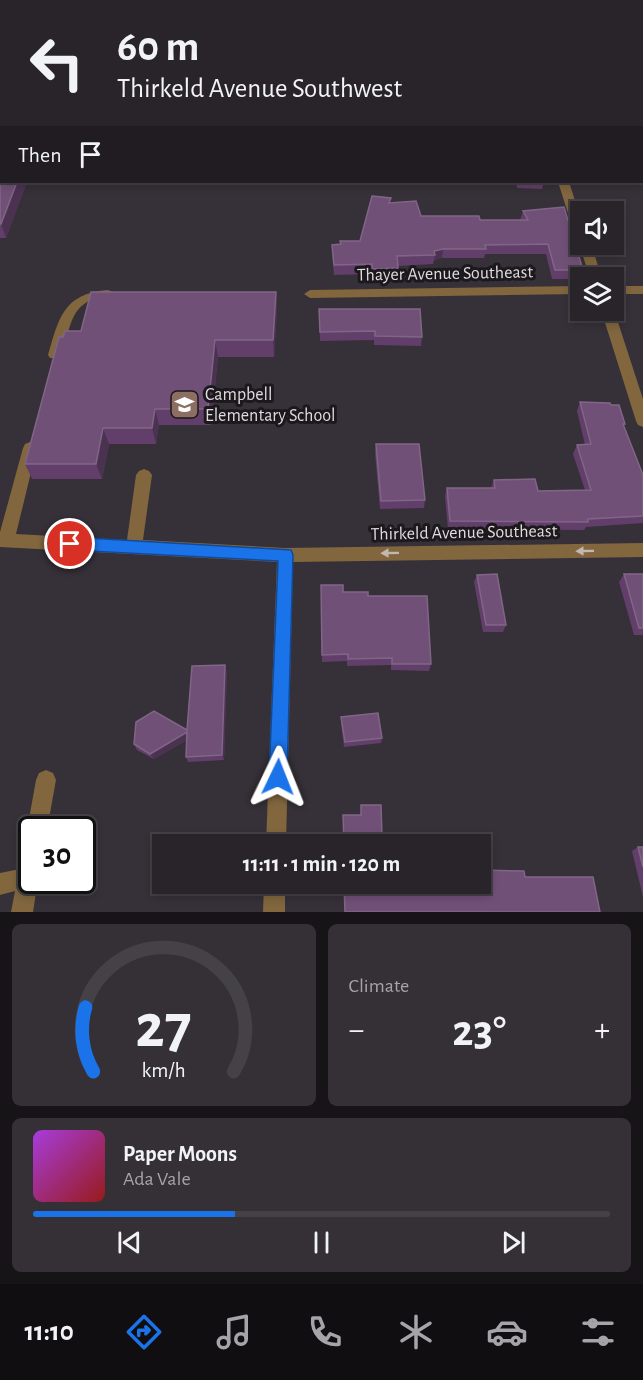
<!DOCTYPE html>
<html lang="en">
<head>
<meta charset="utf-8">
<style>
	body { margin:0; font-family:"Alegreya Sans",sans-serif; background:#343036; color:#f1f3f6; height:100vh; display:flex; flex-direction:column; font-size:22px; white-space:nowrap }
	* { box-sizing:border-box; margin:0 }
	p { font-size:20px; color:#a5a4a8 }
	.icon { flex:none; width:33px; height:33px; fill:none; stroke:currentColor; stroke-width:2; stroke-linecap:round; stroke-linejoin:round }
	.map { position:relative; height:912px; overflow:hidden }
	.side { display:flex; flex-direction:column; gap:12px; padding:12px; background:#161417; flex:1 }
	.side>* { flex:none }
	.hud { position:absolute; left:0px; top:0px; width:644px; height:183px; box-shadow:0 3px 9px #0003,0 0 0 2px #444147; background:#28242a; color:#f1f3f6; overflow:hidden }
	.controls { position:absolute; left:570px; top:201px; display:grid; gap:12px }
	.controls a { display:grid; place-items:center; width:54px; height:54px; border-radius:0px; background:#28242a; box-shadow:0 3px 9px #0003,0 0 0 2px #444147; font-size:30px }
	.speed { position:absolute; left:18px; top:816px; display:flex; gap:12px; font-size:30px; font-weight:700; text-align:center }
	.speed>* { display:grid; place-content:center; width:78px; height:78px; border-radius:50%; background:#28242a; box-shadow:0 3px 9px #0003,0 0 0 2px #444147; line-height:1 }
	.speed .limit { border:3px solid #111; border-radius:9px; background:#fff; color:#111 }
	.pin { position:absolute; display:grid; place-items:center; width:51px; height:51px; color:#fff; margin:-26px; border:3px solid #fff; border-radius:50%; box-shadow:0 2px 6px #0007 }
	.me { position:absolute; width:66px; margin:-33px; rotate:2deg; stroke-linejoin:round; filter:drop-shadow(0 0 4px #0008) }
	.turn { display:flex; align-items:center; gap:21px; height:126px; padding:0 18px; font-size:27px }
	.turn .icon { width:78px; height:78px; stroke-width:2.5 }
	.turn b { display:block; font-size:42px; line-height:51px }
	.then { display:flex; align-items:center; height:57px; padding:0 18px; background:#0003; gap:12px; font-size:22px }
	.big { font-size:45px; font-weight:700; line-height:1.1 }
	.side .card { flex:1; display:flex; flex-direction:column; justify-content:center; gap:9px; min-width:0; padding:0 21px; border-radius:9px; background:#343036 }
	.side .dial { align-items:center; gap:0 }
	.dial svg { height:156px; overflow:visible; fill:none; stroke:#444147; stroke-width:7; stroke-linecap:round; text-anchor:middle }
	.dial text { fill:#f1f3f6; stroke:none }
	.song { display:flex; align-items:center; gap:18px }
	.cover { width:72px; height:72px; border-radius:9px; background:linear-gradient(135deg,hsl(280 70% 55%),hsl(0 70% 35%)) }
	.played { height:6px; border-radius:3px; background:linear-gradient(90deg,#1a73e8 35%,#444147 35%) }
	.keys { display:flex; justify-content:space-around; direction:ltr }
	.heat { display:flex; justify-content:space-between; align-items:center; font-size:33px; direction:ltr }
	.side .tiles { flex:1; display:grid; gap:12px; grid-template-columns:1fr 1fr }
	.card:last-child { grid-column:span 2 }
	.trip { position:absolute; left:152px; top:834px; width:339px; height:60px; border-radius:0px; background:#28242a; box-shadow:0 3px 9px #0003,0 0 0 2px #444147; font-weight:700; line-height:60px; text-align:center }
	.tab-bar { display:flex; height:96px; justify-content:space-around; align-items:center; background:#100e11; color:#a5a4a8 }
	.tab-bar .icon { width:42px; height:42px }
	.tab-bar .active { color:#1a73e8 }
	.tab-bar b { font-size:27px; color:#f1f3f6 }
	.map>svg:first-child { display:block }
</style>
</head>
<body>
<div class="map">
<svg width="643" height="912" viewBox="0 0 643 912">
	<rect width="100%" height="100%" fill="#363038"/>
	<path fill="#455c38" d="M187 0H565L566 1H186Z"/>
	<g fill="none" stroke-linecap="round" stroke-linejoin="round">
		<path fill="#81663e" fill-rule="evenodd" d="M642 15H643V21H642Z
			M642 122H643V128H642Z
			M0 156H2V162H0Z
			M558 182H569L580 216V236L574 232Z
			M580 242V244H591L602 278H590L579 244Z
			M580 286V294L310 298 304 294 310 290Z
			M614 286H643V294H614Z
			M107 290 111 291 113 294 111 297C104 299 95 298 87 302 67 314 69 340 60 358H50L48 355C59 318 63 294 107 290Z
			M601 310H614L643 399V427L638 425 636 421Z
			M30 442 35 444 37 448 16 534 127 540 136 475 139 471 144 469 149 471 152 475 143 540 285 548 643 543V557L293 562 286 844H266L277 562 0 547V532L23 448 25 444Z
			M46 770 53 773 56 780 47 830H32V838L27 830 36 780 39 773Z
			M32 849V880H38L33 912H11L15 891 0 895V873L20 869 25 852Z
			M264 884H285V912H263Z"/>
	</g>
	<path fill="#623f6a" d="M571 0H643V9H642V2H572Z
		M0 165 2 182H27L6 238H0Z
		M516 182H544L542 189 517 188Z
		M390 203 421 216 480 220H520L523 211 583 270 580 279H552L546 254H485L484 258H442L434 260 433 264 398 266V278H372V274L334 275 332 254V245L341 244 360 241Z
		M276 292 277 309 274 357H218L211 425H159L156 444H109L102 479H32L25 464 63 337Z
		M319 309 422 337 421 346 374 345V340L320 341Z
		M580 402 611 405 625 424 624 426 643 476V523L586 527 584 530 448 529 445 496 447 488H491L494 480 538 491 585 490 573 454 577 445H585L577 411Z
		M376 444 425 500 424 508 380 509 375 453Z
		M624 574H643V635H634L619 582Z
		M477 575 506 625 503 632H483L474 582Z
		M321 585 343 592 368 596 431 664 429 671 391 670V665L347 666V661L322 662Z
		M227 671 224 760 188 762 186 757 187 740 154 759 137 750 134 744 187 730Z
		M341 717 382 738 381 743 344 747 341 723Z
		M638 847H643V897L632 851Z"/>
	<path fill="#4b3251" d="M0 104 2 109V126L0 130Z
		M17 182H27L6 238 1 224Z
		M443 249 442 258 434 260 435 255 434 251Z
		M276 292 277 309 274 357 273 340Z
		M215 340 218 357 211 425 208 409Z
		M155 409 159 425 156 444 152 428Z
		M103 428 109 444 102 479 96 464Z
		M225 665 227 671 224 760 222 755Z
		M187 732 190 738 154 759 150 754Z"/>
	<path fill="#705077" stroke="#816587" stroke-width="1.5" d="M17 0H114L112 2H15Z
		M576 0H595V2H576Z
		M599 0H643V1L600 2Z
		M0 165H2V182H17L1 224H0Z
		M372 196 391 198 389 203 416 201 421 216H479L480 220H528L523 211 564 207 583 270H555L548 244 485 245 486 249H443L434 251 435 255 397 256 398 268 372 269V264L334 265 332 245 341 244 340 241H360Z
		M91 292H276L273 340H215L208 409H155L152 428H103L96 464H25L59 337H63L65 331H81Z
		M319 309H420L422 337 375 336V331L320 332Z
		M580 402 610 403 611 405H619L625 424H623L643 475V516L588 519V522L450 521 447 488H495L494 480 535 479 538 491 591 490 577 445 591 444Z
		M376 444H419L425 500 381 501Z
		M497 574 506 625H486L477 575Z
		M624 574H643V628H639Z
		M321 585H343V592H368V596H427L431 664H392V658L348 659V654L322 655Z
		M225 665 222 755 186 757 187 732 150 754 134 744 136 722 154 711 187 730 192 666Z
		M378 713 382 738 345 742 341 717Z
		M361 805H381L382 836 449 834 450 842H454V844H344L343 815H361Z
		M638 847H643V867Z
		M480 870 524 871 525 877H593L600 912H345L344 884H480Z"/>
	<defs><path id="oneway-solid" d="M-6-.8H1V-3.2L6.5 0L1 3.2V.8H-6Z" transform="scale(1.5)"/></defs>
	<g fill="#c3b8af">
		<use href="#oneway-solid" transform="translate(585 551) rotate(179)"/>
		<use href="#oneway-solid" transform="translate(390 553) rotate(179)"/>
	</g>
	<path fill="#1a73e8" stroke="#114b97" stroke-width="1.5" d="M70 537 291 550 293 555 287 777 284 783 278 786 272 783 269 777 278 561 70 550 64 548 62 544 64 539Z"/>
	<defs>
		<symbol id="school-square" viewBox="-11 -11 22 22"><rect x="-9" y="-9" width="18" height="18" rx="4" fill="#8d6e63" stroke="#1c191d"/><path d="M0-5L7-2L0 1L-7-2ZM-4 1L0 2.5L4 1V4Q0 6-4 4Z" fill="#fff"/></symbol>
	</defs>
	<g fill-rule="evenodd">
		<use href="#school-square" x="168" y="388" width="33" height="33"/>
	</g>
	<g text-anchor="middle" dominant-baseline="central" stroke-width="6" stroke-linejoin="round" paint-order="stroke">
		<g font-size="18" fill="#dfdbe0" stroke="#1c191d">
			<text transform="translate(445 274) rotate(-1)">Thayer Avenue Southeast</text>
			<text transform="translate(464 533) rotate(-1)">Thirkeld Avenue Southeast</text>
		</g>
		<g font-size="18" fill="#dfdbe0" stroke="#1c191d" text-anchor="start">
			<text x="205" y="395">Campbell<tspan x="205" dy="21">Elementary School</tspan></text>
		</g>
	</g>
</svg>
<div class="controls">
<a><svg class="icon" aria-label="sound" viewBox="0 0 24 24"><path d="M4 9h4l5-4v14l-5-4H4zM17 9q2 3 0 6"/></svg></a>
<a><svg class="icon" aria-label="layers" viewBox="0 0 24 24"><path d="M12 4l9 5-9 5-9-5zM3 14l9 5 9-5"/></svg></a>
</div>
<div class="speed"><div class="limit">30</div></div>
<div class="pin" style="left:70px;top:544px;background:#d93025"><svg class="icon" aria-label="arrive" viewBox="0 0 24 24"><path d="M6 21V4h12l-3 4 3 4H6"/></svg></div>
<svg class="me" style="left:278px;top:777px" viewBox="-20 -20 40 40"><path d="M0-17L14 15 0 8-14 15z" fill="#1a73e8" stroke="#fff" stroke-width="4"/></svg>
<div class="trip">11:11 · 1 min · 120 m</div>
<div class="hud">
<div class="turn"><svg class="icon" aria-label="left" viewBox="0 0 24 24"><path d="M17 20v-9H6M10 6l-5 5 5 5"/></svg><div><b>60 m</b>Thirkeld Avenue Southwest</div></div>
<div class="then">Then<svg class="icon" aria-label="arrive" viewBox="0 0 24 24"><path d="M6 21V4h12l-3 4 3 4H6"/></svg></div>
</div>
</div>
<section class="side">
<div class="tiles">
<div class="card dial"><svg viewBox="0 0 100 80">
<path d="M14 69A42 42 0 1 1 86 69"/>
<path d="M14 69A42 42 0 0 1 10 36" stroke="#1a73e8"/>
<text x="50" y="56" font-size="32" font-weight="700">27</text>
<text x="50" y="72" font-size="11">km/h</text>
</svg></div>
<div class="card"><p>Climate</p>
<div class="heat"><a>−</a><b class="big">23°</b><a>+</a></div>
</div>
<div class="card">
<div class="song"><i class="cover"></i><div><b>Paper Moons</b><p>Ada Vale</p></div></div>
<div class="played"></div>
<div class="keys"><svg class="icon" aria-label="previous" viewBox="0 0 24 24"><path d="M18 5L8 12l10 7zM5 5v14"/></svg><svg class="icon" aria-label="pause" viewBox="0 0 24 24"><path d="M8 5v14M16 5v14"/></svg><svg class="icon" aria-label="next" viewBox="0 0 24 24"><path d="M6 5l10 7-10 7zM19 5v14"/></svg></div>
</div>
</div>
</section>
<nav class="tab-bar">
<b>11:10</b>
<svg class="icon active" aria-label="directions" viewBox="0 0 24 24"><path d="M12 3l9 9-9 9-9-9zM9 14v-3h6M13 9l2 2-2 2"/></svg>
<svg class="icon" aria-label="music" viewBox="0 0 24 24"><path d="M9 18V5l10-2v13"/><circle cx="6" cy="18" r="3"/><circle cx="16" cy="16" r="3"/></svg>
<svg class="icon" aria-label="phone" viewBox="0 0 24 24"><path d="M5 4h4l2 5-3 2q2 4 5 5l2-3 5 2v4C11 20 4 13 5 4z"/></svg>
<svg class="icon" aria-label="climate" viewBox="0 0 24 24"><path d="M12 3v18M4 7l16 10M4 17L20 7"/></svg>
<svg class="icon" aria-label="car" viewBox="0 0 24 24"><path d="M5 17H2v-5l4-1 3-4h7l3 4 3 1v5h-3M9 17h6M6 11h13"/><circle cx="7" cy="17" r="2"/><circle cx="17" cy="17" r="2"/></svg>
<svg class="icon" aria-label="filters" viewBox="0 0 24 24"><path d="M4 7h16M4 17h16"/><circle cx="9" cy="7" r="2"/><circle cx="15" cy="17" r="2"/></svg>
</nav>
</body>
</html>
